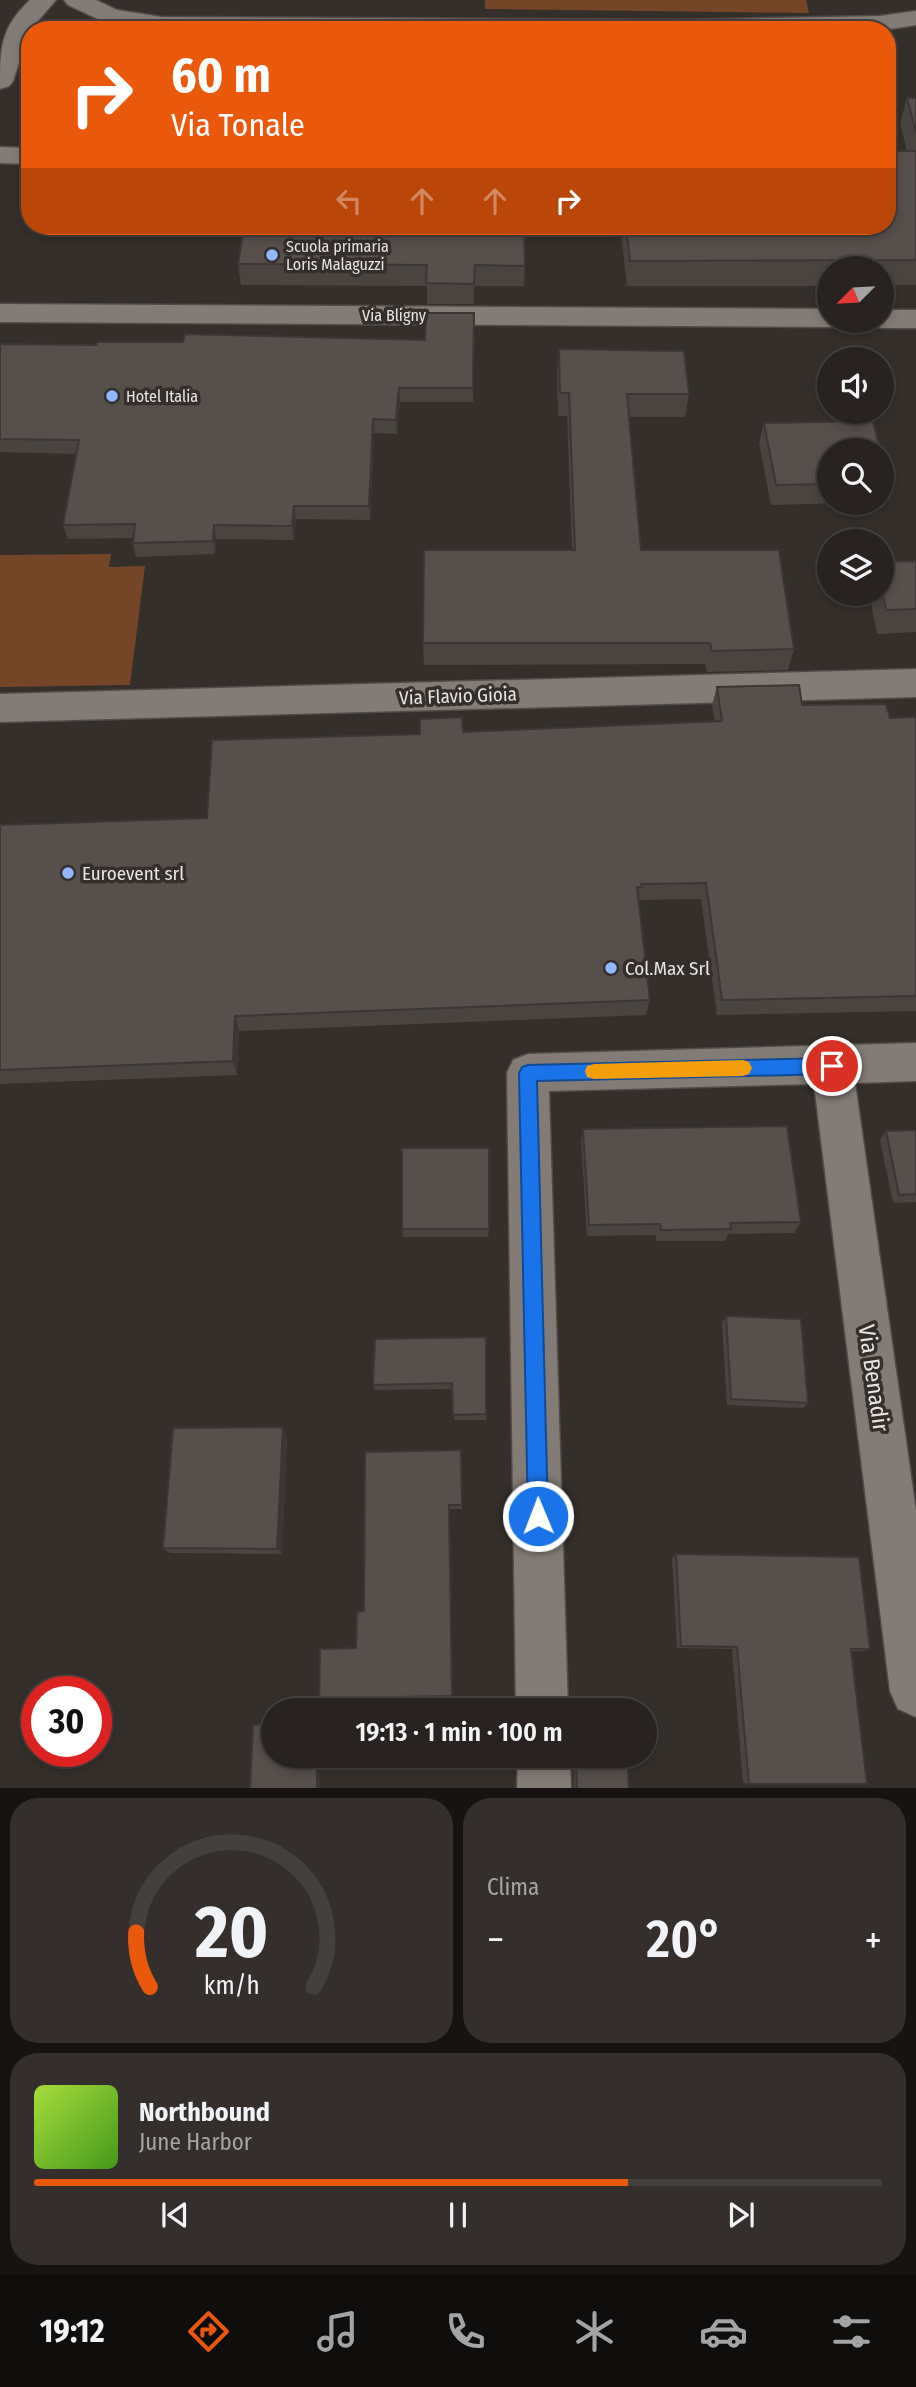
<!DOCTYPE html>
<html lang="it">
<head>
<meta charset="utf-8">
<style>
	body { margin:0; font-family:"Fira Sans Condensed",sans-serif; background:#342f2d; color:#f1f3f6; height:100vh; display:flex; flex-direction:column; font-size:26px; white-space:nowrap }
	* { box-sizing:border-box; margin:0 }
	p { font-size:23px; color:#a5a4a5 }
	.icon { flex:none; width:38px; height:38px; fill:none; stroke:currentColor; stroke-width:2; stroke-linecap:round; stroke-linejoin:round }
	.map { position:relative; height:1788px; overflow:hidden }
	.panel { display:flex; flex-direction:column; gap:10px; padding:10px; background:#161312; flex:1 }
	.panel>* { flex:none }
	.hud { position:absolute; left:21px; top:21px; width:875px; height:214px; border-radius:28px; box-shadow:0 4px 10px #0003,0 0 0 2px #44403e; background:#ea580c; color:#fff; overflow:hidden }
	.needle { width:46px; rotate:246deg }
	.fabs { position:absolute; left:817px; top:256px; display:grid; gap:14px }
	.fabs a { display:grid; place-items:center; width:77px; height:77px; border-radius:50%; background:#282320; box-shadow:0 4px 10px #0003,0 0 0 2px #44403e; font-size:35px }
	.speed { position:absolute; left:21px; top:1676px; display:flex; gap:14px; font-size:35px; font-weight:700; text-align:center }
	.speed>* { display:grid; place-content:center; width:91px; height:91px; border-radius:50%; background:#282320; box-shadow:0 4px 10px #0003,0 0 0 2px #44403e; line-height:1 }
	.speed .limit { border:10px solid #d22; background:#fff; color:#111 }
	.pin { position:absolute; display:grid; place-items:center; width:60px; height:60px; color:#fff; margin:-30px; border:4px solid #fff; border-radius:50%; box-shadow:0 2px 7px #0007 }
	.me { position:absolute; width:77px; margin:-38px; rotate:359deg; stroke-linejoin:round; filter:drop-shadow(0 0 5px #0008) }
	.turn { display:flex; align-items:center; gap:24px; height:147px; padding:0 35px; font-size:32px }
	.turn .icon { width:91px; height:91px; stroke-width:2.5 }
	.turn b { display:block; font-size:49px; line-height:60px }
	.lanes { display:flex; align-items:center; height:66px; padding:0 35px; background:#0003; justify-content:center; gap:35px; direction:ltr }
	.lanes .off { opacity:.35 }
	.big { font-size:52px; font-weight:600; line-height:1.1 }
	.panel .widget { flex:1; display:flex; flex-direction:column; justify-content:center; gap:10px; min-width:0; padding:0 24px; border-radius:28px; background:#342f2d }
	.panel .dial { align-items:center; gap:0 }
	.dial svg { height:182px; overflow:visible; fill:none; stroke:#44403e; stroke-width:7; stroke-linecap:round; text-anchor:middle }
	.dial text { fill:#f1f3f6; stroke:none }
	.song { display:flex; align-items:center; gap:21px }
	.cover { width:84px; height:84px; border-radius:10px; background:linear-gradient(135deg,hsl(80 70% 55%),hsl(100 70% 35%)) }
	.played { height:7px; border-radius:4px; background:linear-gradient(90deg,#ea580c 70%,#44403e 70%) }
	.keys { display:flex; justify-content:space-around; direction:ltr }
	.heat { display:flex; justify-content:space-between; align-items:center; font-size:38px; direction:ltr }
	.panel .tiles { flex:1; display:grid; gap:10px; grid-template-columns:1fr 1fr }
	.widget:last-child { grid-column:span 2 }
	.trip { position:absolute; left:261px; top:1698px; width:396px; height:70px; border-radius:35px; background:#282320; box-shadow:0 4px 10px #0003,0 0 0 2px #44403e; font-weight:600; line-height:70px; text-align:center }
	.tab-bar { display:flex; height:112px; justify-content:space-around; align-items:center; background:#100e0d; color:#a5a4a5 }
	.tab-bar .icon { width:49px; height:49px }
	.tab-bar .current { color:#ea580c }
	.tab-bar b { font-size:32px; color:#f1f3f6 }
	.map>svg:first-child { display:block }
</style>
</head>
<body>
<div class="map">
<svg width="916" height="1789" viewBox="0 0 916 1789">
	<rect width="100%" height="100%" fill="#352f2b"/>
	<path fill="#744526" d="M485 0H806L809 13 485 9Z
		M111 554 109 567 145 566 130 685 0 687V555Z"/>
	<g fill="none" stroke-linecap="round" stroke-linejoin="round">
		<defs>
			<path id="minor" d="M30 0H56L30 30 13 81 9 86 0 89C0 49 0 28 30 0Z
				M64 0H96L117 10 162 17 681 20 880 16 916 11V25L884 30H152L102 21 68 5Z
				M0 147 30 148V164L0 163Z
				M0 304 830 309V320H843L840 325 830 327 0 322Z
				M882 310H916V328H882L872 326 868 320H882Z
				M916 669V697L0 722V694Z
				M916 1043V1081L855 1083 916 1511V1717L898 1709 890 1691 814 1084 549 1091 568 1710H516L507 1073 513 1060 528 1054Z
				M518 1755H570L571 1789H517Z"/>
		</defs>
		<use href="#minor" stroke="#514c49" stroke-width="3"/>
		<use href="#minor" fill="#827b76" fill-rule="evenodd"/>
	</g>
	<path fill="#4a4440" d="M907 98H916V285H882V268H830V286H627L620 226H887L907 151 900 123Z
		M238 264 525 266 524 286H474V304H427V286L241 285Z
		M474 313 473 402H400L397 434 374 433 370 520 296 519 294 540 216 539 215 554 136 557 133 543V538L68 539 63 525 77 454 0 452V344L96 345 425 340Z
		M559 349 689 394 685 417H629L641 550 794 649 788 670 707 672 705 664 424 665 423 643 572 550 567 416H558L557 372Z
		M764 423 830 450V502H877L771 505 759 443Z
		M882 459 888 482 882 499Z
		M916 561V632L877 634 869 593H882V562Z
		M717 687 802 705 890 718 916 717V1011L717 1015 701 899 639 900 650 1000 646 1015 239 1031 237 1075 0 1084V825L207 818 463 732 715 722 712 705Z
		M583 1129 801 1222 794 1233 728 1234 725 1241H656V1235L587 1236 581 1141Z
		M916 1130V1202L893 1203 880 1140 886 1131Z
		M402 1229H489L488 1237H403Z
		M726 1316 808 1403 803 1408 727 1405 722 1323Z
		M486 1337V1420H454L453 1389 375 1390 373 1385Z
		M287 1435 282 1554 170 1553 163 1548Z
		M461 1450 462 1509H449L452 1697 357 1699 319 1710 356 1648 364 1611Z
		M676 1554 870 1649 863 1651H851L749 1784 743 1783 732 1649 677 1648 672 1558Z
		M573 1755H627L629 1789H574Z"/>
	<path fill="#3c3734" d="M399 388 400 402 397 434 396 420Z
		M373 419 374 433 370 520 369 506Z
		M294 506 296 519 294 540 292 526Z
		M214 525 216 539 215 554 213 541Z
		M235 1016 239 1031 237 1075 233 1061Z
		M283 1427 287 1435 282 1554 277 1549Z
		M317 1755H319L320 1789H317Z"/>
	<path fill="#564f4b" stroke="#3c3734" stroke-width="2" d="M907 98H916V133Z
		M887 151H916V260L630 261 626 226H887Z
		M244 226H524L525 266 475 265 474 284 426 283 427 265 238 264Z
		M426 313H474L473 388H399L396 420 373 419 369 506H294L292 526 214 525 213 541 133 543 135 524 63 525 79 440 0 439V344L96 345 97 342H183L185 334 425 340Z
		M559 349 684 351 689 394H627L641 550H779L794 649 712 651 710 643H423L424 550H575L569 393H560Z
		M873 421 880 450H830V484L776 485 764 423Z
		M882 459 888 482 882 483Z
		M916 561V609L886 610 882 591V562Z
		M799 685 802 705 886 704 890 718 916 717V996L722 1000 706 883 641 884 642 887H637L650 1000 235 1016 233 1061 0 1070V825L207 818 212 740 420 734V719L462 717 463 732 722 721 717 687Z
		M787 1126 801 1222 730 1223 731 1229 661 1230 660 1224 589 1225 583 1129Z
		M916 1130V1194L899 1195 886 1131Z
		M402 1148H489V1229H402Z
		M726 1316 801 1319 808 1403 731 1399Z
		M486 1337V1414L453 1415 452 1383 373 1385 375 1339Z
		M283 1427 277 1549 163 1548 173 1428Z
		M461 1450 462 1505H449L452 1696 355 1698V1710H319L320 1649 356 1648 357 1612 364 1611 365 1452Z
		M676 1554 859 1557 870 1649H851L867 1784H749L737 1647 681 1646Z
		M624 1705V1710H573V1706Z
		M273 1724V1755H317V1789H250L253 1725Z
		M576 1755H627L629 1789H577Z"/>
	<path fill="#1a73e8" stroke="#114b97" stroke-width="2" d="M832 1058 838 1060 841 1066 838 1071 832 1074 537 1081 548 1516 545 1523 538 1526 531 1523 528 1516 519 1073 522 1067 528 1065Z"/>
	<path fill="#f59e0b" d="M743 1060 749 1062 752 1068 749 1074 743 1076 594 1079 587 1077 585 1071 587 1066 594 1064Z"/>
	<g fill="#92b7fd" stroke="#352f2b" stroke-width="2.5">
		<circle cx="272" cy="255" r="7"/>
		<circle cx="112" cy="396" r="7"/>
		<circle cx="68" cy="873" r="7"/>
		<circle cx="611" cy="968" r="7"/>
	</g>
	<g text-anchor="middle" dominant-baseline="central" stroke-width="7" stroke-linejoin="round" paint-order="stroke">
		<g font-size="16" fill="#e8e4e1" stroke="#352f2b" text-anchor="start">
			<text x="286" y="246">Scuola primaria<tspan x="286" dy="18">Loris Malaguzzi</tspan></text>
			<text x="126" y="396">Hotel Italia</text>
		</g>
		<g font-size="16" fill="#e8e4e1" stroke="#352f2b">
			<text x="394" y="315">Via Bligny</text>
		</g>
		<g font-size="19" fill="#e8e4e1" stroke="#352f2b">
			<text transform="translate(458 696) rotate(-2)">Via Flavio Gioia</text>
		</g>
		<g font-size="19" fill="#e8e4e1" stroke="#352f2b" text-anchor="start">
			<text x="82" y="873">Euroevent srl</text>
			<text x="625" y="968">Col.Max Srl</text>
		</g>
		<g font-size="23" fill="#e8e4e1" stroke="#352f2b">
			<text transform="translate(874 1378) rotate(82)">Via Benadir</text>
		</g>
	</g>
</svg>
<div class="fabs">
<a><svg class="needle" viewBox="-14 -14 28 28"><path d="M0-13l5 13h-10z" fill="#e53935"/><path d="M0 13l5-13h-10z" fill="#a5a4a5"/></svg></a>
<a><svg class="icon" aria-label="sound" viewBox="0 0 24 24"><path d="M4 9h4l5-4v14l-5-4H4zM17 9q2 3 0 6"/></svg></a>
<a><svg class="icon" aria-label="search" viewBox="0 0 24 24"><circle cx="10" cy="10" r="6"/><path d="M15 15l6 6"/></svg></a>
<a><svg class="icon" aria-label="layers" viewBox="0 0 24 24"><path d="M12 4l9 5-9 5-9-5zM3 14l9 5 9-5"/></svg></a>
</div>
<div class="speed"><div class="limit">30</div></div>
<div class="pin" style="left:832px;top:1066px;background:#d93025"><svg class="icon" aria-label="arrive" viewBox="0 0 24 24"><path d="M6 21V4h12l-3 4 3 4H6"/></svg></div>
<svg class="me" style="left:538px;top:1516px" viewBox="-20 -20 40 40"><circle r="17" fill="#1a73e8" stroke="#fff" stroke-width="3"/><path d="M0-11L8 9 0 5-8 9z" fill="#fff"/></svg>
<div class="trip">19:13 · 1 min · 100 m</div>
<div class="hud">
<div class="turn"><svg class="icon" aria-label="right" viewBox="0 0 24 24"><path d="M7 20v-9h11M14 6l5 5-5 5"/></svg><div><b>60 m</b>Via Tonale</div></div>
<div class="lanes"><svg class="icon off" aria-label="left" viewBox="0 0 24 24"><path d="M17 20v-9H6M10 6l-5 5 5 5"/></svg><svg class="icon off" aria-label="ahead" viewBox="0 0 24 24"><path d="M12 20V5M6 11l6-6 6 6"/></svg><svg class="icon off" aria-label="ahead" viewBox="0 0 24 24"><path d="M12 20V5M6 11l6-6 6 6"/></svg><svg class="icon" aria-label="right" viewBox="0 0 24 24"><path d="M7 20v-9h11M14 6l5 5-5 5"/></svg></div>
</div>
</div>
<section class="panel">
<div class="tiles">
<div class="widget dial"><svg viewBox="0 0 100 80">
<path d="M14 69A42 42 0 1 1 86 69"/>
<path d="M14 69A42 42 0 0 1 8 45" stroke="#ea580c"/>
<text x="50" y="56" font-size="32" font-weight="700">20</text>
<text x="50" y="72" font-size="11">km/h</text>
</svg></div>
<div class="widget"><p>Clima</p>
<div class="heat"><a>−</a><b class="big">20°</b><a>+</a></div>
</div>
<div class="widget">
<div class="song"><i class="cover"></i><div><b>Northbound</b><p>June Harbor</p></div></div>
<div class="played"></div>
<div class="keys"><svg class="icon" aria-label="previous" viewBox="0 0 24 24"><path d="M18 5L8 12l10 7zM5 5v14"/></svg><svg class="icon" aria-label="pause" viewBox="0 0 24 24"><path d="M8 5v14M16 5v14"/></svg><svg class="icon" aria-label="next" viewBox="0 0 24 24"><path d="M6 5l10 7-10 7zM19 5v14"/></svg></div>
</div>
</div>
</section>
<nav class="tab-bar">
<b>19:12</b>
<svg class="icon current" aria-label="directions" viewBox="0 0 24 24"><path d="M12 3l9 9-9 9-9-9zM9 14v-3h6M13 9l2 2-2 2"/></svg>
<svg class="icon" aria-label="music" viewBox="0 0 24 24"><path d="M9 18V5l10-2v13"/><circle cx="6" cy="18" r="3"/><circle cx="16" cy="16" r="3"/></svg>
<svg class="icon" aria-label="phone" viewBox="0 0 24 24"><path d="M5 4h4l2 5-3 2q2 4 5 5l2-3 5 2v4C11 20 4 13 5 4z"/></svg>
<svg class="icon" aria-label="climate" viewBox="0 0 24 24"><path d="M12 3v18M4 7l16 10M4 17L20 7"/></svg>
<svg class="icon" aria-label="car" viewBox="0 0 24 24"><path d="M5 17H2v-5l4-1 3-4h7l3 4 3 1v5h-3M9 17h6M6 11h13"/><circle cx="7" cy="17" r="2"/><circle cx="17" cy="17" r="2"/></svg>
<svg class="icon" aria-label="filters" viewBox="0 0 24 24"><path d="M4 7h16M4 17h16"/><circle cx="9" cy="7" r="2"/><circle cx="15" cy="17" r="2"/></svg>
</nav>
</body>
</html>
